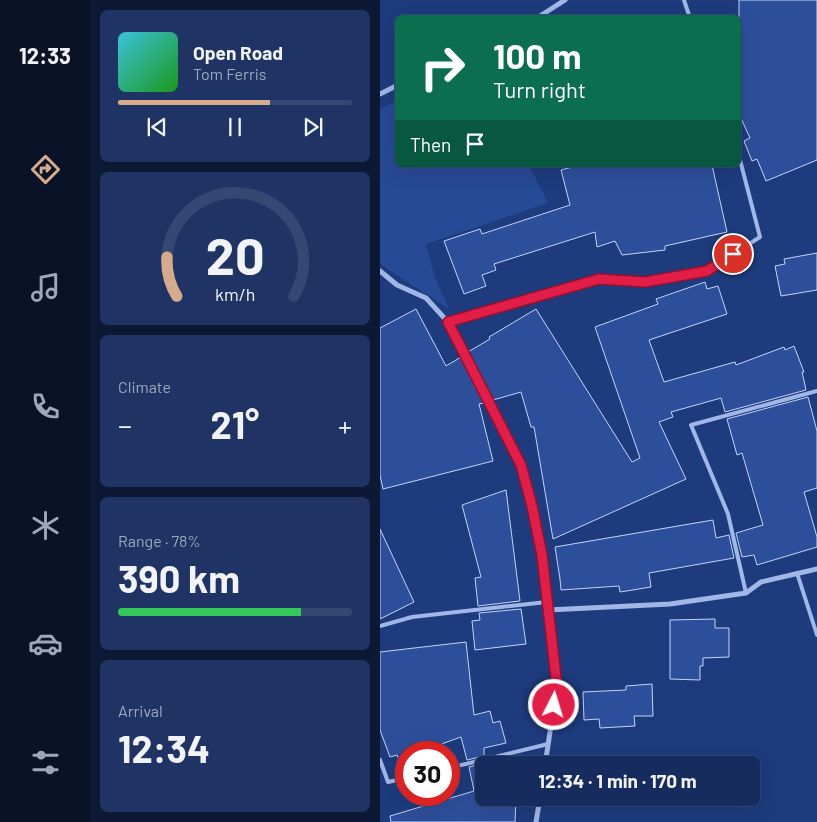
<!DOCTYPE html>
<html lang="en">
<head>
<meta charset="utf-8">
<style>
	body { margin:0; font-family:Barlow,sans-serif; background:#1f3464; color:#f1f3f6; height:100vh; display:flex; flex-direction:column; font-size:19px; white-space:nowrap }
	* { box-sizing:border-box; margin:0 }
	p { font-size:16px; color:#9ea7bc }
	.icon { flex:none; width:28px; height:28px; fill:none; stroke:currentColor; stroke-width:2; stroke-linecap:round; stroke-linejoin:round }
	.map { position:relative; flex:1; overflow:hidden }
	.drawer { display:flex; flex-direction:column; gap:10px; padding:10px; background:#0c1834; width:290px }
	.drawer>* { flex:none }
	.banner { position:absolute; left:15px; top:15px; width:346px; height:152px; border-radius:8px; box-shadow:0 5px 20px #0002,0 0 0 1px #354873; background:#0b6e4f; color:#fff; overflow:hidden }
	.speed { position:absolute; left:15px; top:741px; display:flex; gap:10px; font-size:25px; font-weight:700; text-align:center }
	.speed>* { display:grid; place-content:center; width:65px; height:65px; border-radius:50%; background:#162c5e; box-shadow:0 5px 20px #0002,0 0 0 1px #354873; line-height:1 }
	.speed .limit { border:8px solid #d22; background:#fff; color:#111 }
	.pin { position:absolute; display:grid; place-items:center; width:42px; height:42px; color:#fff; margin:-21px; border:2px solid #fff; border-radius:50%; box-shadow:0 1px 5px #0007 }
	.me { position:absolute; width:55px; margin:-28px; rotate:5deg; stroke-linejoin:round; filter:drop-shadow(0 0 4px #0008) }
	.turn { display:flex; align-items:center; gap:18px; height:105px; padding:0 15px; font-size:22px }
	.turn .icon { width:65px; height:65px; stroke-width:2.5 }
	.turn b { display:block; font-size:35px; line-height:42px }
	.then { display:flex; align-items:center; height:48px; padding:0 15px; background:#0003; gap:10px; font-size:19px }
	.big { font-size:38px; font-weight:700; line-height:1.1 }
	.drawer .tile { flex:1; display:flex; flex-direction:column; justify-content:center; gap:8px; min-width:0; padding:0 18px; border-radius:8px; background:#1f3464 }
	.drawer .dial { align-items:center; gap:0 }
	.dial svg { height:130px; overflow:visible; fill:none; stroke:#354873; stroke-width:7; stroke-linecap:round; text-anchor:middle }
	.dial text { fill:#f1f3f6; stroke:none }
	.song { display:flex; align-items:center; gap:15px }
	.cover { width:60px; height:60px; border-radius:8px; background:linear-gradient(135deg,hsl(190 70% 55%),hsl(120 70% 35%)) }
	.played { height:5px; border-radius:2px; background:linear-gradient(90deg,#d6ab8b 65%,#354873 65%) }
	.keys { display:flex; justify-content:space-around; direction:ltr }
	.heat { display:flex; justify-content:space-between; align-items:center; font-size:28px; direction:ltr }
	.charge { height:8px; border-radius:4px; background:linear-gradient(90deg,#34c759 78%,#354873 0) }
	.trip { position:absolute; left:95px; top:756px; width:285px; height:50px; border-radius:8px; background:#162c5e; box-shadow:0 5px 20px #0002,0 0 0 1px #354873; font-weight:700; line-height:50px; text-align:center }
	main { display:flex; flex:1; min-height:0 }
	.menu { display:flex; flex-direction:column; width:90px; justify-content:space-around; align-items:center; background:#091226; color:#9ea7bc }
	.menu .icon { width:35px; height:35px }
	.menu .active { color:#d6ab8b }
	.menu b { font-size:22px; color:#f1f3f6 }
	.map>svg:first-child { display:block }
</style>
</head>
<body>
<main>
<nav class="menu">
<b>12:33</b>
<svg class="icon active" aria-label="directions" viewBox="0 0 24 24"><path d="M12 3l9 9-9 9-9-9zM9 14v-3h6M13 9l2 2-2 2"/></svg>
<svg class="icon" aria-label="music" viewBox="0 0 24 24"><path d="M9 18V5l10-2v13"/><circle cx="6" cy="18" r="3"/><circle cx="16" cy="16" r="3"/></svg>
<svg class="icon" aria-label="phone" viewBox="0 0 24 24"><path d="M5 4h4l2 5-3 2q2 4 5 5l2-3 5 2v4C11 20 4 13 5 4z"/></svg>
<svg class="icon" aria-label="climate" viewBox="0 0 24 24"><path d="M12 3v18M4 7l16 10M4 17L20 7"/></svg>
<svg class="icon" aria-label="car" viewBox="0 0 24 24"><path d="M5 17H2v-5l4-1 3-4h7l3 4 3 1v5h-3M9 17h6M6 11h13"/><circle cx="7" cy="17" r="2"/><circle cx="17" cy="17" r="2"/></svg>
<svg class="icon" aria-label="filters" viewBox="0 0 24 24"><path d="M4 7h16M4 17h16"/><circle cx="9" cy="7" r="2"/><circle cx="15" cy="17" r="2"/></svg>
</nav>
<section class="drawer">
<div class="tile">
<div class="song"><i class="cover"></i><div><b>Open Road</b><p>Tom Ferris</p></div></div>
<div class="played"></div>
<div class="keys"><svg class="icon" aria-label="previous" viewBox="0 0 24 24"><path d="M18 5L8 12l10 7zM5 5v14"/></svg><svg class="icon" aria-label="pause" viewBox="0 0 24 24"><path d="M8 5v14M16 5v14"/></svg><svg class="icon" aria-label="next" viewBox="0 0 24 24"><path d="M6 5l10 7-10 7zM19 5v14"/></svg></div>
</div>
<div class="tile dial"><svg viewBox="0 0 100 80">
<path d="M14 69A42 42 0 1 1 86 69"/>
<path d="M14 69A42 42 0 0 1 8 45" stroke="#d6ab8b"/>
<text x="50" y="56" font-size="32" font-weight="700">20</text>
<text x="50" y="72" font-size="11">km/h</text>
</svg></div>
<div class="tile"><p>Climate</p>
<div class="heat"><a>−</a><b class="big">21°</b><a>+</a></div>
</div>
<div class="tile"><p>Range · 78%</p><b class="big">390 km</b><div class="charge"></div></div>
<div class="tile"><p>Arrival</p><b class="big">12:34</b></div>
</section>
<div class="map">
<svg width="437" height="822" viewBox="0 0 437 822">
	<rect width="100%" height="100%" fill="#1d3b7d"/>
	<path fill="#274a96" d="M17 101 18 165H149L168 203 46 244 55 278 70 310 0 264V109Z"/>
	<path fill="#2d4f9b" stroke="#c4d4f6" d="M359 0H437V160L386 181 377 159 372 161 364 141 370 138 359 114Z
		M200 165H332L347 232 285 246V250L242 255 235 241 217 247 215 232 114 264 116 270 102 275 106 286 84 294 64 241 100 229 102 234 190 205 181 170Z
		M437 253V290L401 296 395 266 405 264 404 259Z
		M325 282 327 289 338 286 347 314 269 340 284 382 355 362 356 365 404 347 405 350 414 346 424 372H422L426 390 345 412 341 398 291 412 293 417 279 422 306 479 173 539 154 427H151L141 392 113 400 88 352 110 339 109 337 156 309 252 462 260 458 215 327 278 304 276 299Z
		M36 309 66 366 81 357 104 403 99 404 113 461 3 489 0 475V328Z
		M428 397 437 431V488L424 492 437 537V547L377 565 374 555 362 557 356 533 383 525 362 453 357 455 347 419Z
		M126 490 140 601 98 606 95 578 101 577 82 505Z
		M333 520 336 538 349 535 354 558 269 573 271 587 240 592 239 586 181 590 180 579 175 547Z
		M0 529 34 602 0 619Z
		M141 609 146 644 95 650 92 621 100 620 99 613Z
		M335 619V628H349V657L323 658V666H320V680L290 679V620Z
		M86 642 94 715 110 711 113 723 120 721 126 743 104 748V756L87 760 81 737 39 752H26V757L19 760 17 755 10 757 0 730V652Z
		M272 684 273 716H254L255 726 220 728 219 719 204 720 203 692 246 690V686Z
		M104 763V798H136L135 822H11L10 816 94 791 89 767Z"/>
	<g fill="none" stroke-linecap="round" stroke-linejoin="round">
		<path stroke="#a0b7e8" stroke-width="4" d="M304 0 310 18
			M68 322 219 279 265 282 327 271 380 237 359 156
			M417 573 437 635
			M366 593 348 514 311 425 437 391
			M0 626 32 617 167 602
			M0 760 8 782 26 778
			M69 768 168 744"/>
		<path stroke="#a0b7e8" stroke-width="5" d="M157 18 185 0
			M0 94 18 85
			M0 271 17 285 46 298 68 322 141 465 152 506 162 555 177 686 165 765
			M168 610 290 604 366 593 381 582 437 569
			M156 822 160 798"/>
	</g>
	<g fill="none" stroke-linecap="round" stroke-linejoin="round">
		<defs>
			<path id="route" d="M174 705 177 686 162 555 152 506 141 465 68 322 219 279 265 282 327 271 353 254"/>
		</defs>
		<use href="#route" stroke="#92132f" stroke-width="12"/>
		<use href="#route" stroke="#e11d48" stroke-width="9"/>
	</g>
</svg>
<div class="speed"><div class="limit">30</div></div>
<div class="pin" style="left:353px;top:254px;background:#d93025"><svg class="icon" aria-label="arrive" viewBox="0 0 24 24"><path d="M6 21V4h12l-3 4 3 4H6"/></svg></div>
<svg class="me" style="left:174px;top:705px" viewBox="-20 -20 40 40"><circle r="17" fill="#e11d48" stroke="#fff" stroke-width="3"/><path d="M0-11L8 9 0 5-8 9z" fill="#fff"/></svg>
<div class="trip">12:34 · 1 min · 170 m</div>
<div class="banner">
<div class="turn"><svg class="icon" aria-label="right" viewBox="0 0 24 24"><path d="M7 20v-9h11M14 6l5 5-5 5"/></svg><div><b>100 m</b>Turn right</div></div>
<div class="then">Then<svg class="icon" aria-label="arrive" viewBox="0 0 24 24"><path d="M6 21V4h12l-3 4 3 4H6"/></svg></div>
</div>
</div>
</main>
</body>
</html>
